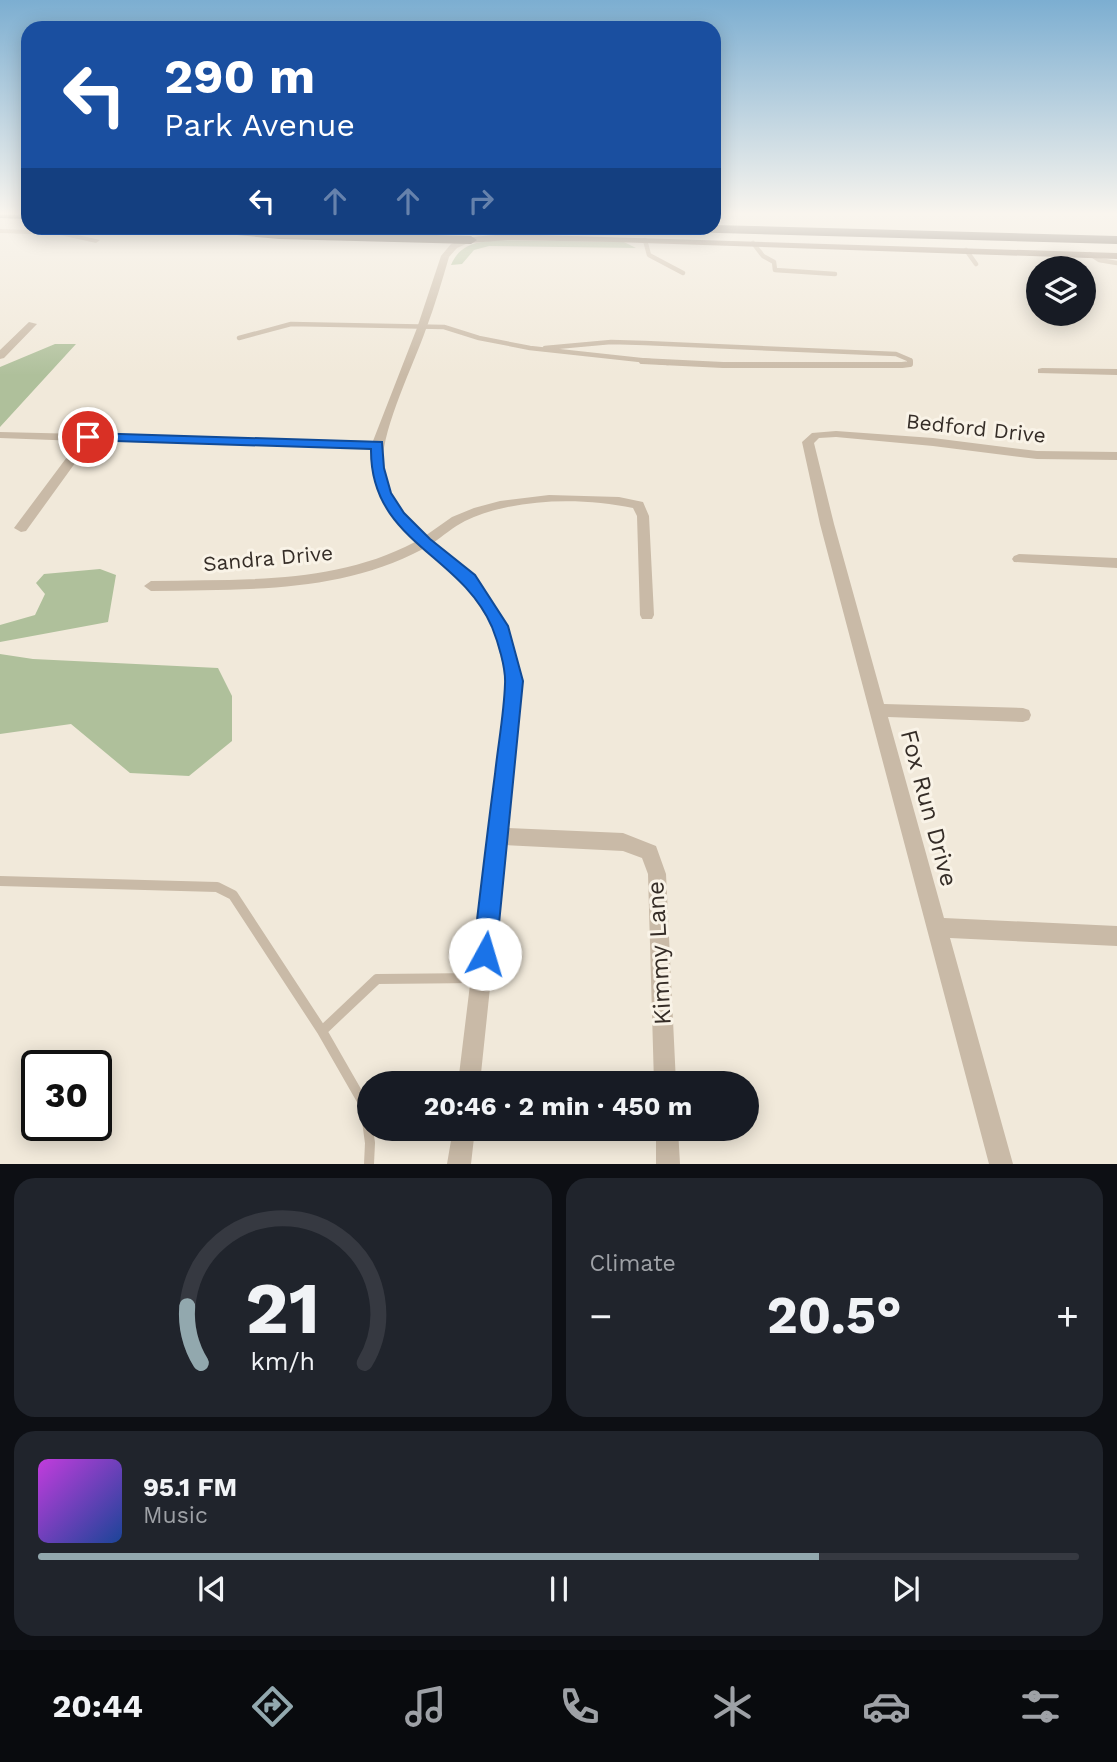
<!DOCTYPE html>
<html lang="en">
<head>
<meta charset="utf-8">
<style>
	body { margin:0; font-family:"Work Sans",sans-serif; background:#20242c; color:#f1f3f6; height:100vh; display:flex; flex-direction:column; font-size:26px; white-space:nowrap }
	* { box-sizing:border-box; margin:0 }
	p { font-size:23px; color:#9ea1a6 }
	.icon { flex:none; width:38px; height:38px; fill:none; stroke:currentColor; stroke-width:2; stroke-linecap:round; stroke-linejoin:round }
	.map { position:relative; height:1164px; overflow:hidden }
	.sheet { display:flex; flex-direction:column; gap:14px; padding:14px; background:#0d0f14; flex:1 }
	.sheet>* { flex:none }
	.top-card { position:absolute; left:21px; top:21px; width:700px; height:214px; border-radius:21px; box-shadow:0 4px 18px #0003; background:#1a4fa0; color:#fff; overflow:hidden }
	.controls { position:absolute; left:1026px; top:256px; display:grid; gap:14px }
	.controls a { display:grid; place-items:center; width:70px; height:70px; border-radius:50%; background:#171b24; box-shadow:0 4px 18px #0003; font-size:35px }
	.speed { position:absolute; left:21px; top:1050px; display:flex; gap:14px; font-size:35px; font-weight:700; text-align:center }
	.speed>* { display:grid; place-content:center; width:91px; height:91px; border-radius:50%; background:#171b24; box-shadow:0 4px 18px #0003; line-height:1 }
	.speed .limit { border:4px solid #111; border-radius:10px; background:#fff; color:#111 }
	.pin { position:absolute; display:grid; place-items:center; width:60px; height:60px; color:#fff; margin:-30px; border:4px solid #fff; border-radius:50%; box-shadow:0 2px 7px #0007 }
	.me { position:absolute; width:77px; margin:-38px; rotate:6deg; stroke-linejoin:round; filter:drop-shadow(0 0 5px #0008) }
	.turn { display:flex; align-items:center; gap:24px; height:147px; padding:0 28px; font-size:32px }
	.turn .icon { width:91px; height:91px; stroke-width:2.5 }
	.turn b { display:block; font-size:49px; line-height:60px }
	.lanes { display:flex; align-items:center; height:66px; padding:0 28px; background:#0003; justify-content:center; gap:35px; direction:ltr }
	.lanes .off { opacity:.35 }
	.big { font-size:52px; font-weight:700; line-height:1.1 }
	.sheet .tile { flex:1; display:flex; flex-direction:column; justify-content:center; gap:10px; min-width:0; padding:0 24px; border-radius:21px; background:#20242c }
	.sheet .dial { align-items:center; gap:0 }
	.dial svg { height:182px; overflow:visible; fill:none; stroke:#363941; stroke-width:7; stroke-linecap:round; text-anchor:middle }
	.dial text { fill:#f1f3f6; stroke:none }
	.song { display:flex; align-items:center; gap:21px }
	.cover { width:84px; height:84px; border-radius:10px; background:linear-gradient(135deg,hsl(290 70% 55%),hsl(220 70% 35%)) }
	.played { height:7px; border-radius:4px; background:linear-gradient(90deg,#92a8ae 75%,#363941 75%) }
	.keys { display:flex; justify-content:space-around; direction:ltr }
	.heat { display:flex; justify-content:space-between; align-items:center; font-size:38px; direction:ltr }
	.sheet .tiles { flex:1; display:grid; gap:14px; grid-template-columns:1fr 1fr }
	.tile:last-child { grid-column:span 2 }
	.trip { position:absolute; left:357px; top:1071px; width:402px; height:70px; border-radius:35px; background:#171b24; box-shadow:0 4px 18px #0003; font-weight:700; line-height:70px; text-align:center }
	.tab-bar { display:flex; height:112px; justify-content:space-around; align-items:center; background:#090b0e; color:#9ea1a6 }
	.tab-bar .icon { width:49px; height:49px }
	.tab-bar .selected { color:#92a8ae }
	.tab-bar b { font-size:32px; color:#f1f3f6 }
	.map>svg:first-child { display:block }
</style>
</head>
<body>
<div class="map">
<svg width="1117" height="1164" viewBox="0 0 1117 1164">
	<rect width="100%" height="100%" fill="#f1e9da"/>
	<path fill="#afc09b" d="M498 240 624 242 636 248 489 246 474 250 462 264 451 265C460 244 476 242 498 240Z
		M55 344H76L0 427V367Z
		M100 569 116 575 108 622 0 642V625L35 615 45 594 36 583 44 574Z
		M0 654 33 659 218 668 232 696V741L189 776 130 773 71 724 0 734Z"/>
	<g fill="none" stroke-linecap="round" stroke-linejoin="round">
		<path stroke="#c9baa7" stroke-width="4.5" d="M645 240 649 255 683 273
			M753 243 763 256 774 262 775 270 835 274
			M966 250 976 264
			M1090 254 1099 260 1117 263
			M239 338 291 324 444 327 479 338 530 348 668 363
			M545 348 611 342 645 343 896 354 910 360V363"/>
		<path stroke="#c9baa7" stroke-width="6" d="M642 361 723 365H902L910 364V361"/>
		<path stroke="#c9baa7" stroke-width="10" d="M0 881 217 887 233 895 322 1031 365 1106 370 1143 369 1164
			M322 1031 377 979 479 978"/>
		<path fill="#c9baa7" fill-rule="evenodd" d="M0 229 60 231 100 240 96 243 60 235 0 233Z
			M468 238 475 240 457 248 449 257C442 281 435 305 426 329 414 364 379 434 383 468 387 497 405 516 425 536L452 517 474 508 500 501 549 495 619 497 643 502 649 516 654 615 652 619H642L640 615 637 516 633 508C581 497 513 498 465 521 453 527 443 536 433 543L474 575 505 622 523 681 507 828 623 833 656 846 666 874 676 1083H654L648 874 642 858 623 851 505 845 480 1083H458L507 681 493 627 464 583 423 549C338 594 244 589 151 591L144 586 151 581C240 579 334 585 415 542 385 510 371 493 371 448L91 441 26 531 21 532 14 528 79 441 0 438V432L373 441 417 328 441 256 451 244Z
			M29 322 37 324 4 358 0 359V350Z
			M1042 368 1117 369V375L1038 373V369Z
			M836 431 933 438 1037 451 1117 452V460L1037 459 933 446 836 437 819 438 814 443 834 524 884 704 1023 708 1029 710 1031 715 1029 720 1023 722 888 717 944 918 1117 926V946L950 938 1013 1164H989L820 524 802 442 812 433Z
			M1019 554 1117 558V568L1014 562 1012 559 1014 556Z
			M453 1129H475L471 1164H447Z
			M656 1129H678L680 1164H656Z"/>
		<path fill="#9d8a78" fill-rule="evenodd" d="M507 234 1117 253V259L613 242 507 240 471 243 466 240 471 237Z"/>
		<path fill="#56493e" fill-rule="evenodd" d="M0 212H28V219L0 218Z
			M714 225 1117 236V244L684 232 678 228H714Z
			M198 228 471 236 477 240 471 244 279 239 204 232Z"/>
	</g>
	<linearGradient id="sky" x2="0" y2="1"><stop stop-color="#7caed1"/><stop offset="0.57" stop-color="#f9f5ee"/><stop offset="1" stop-color="#f9f5ee" stop-opacity="0"/></linearGradient>
	<rect width="1117" height="375" fill="url(#sky)"/>
	<path fill="#1a73e8" stroke="#114b97" stroke-width="2" d="M88 433 382 442 384 468 391 493 404 513 430 539 475 575 508 626 523 681 496 954 493 962 485 966 476 962 473 954C480 894 487 834 495 774 498 745 504 714 505 684 506 668 498 642 492 627 460 553 370 542 371 449L84 440 82 437Z"/>
	<g text-anchor="middle" dominant-baseline="central" stroke-width="6" stroke-linejoin="round" paint-order="stroke">
		<g font-size="21" fill="#352d27" stroke="#f9f3e7">
			<text transform="translate(976 428) rotate(6)">Bedford Drive</text>
			<text transform="translate(268 558) rotate(-5)">Sandra Drive</text>
		</g>
		<g font-size="24" fill="#352d27" stroke="#f9f3e7">
			<text transform="translate(929 808) rotate(75)">Fox Run Drive</text>
			<text transform="translate(659 953) rotate(-93)">Kimmy Lane</text>
		</g>
	</g>
</svg>
<div class="controls">
<a><svg class="icon" aria-label="layers" viewBox="0 0 24 24"><path d="M12 4l9 5-9 5-9-5zM3 14l9 5 9-5"/></svg></a>
</div>
<div class="speed"><div class="limit">30</div></div>
<div class="pin" style="left:88px;top:437px;background:#d93025"><svg class="icon" aria-label="arrive" viewBox="0 0 24 24"><path d="M6 21V4h12l-3 4 3 4H6"/></svg></div>
<svg class="me" style="left:485px;top:954px" viewBox="-20 -20 40 40"><circle r="19" fill="#fff"/><path d="M0-13L10 11 0 6-10 11z" fill="#1a73e8"/></svg>
<div class="trip">20:46 · 2 min · 450 m</div>
<div class="top-card">
<div class="turn"><svg class="icon" aria-label="left" viewBox="0 0 24 24"><path d="M17 20v-9H6M10 6l-5 5 5 5"/></svg><div><b>290 m</b>Park Avenue</div></div>
<div class="lanes"><svg class="icon" aria-label="left" viewBox="0 0 24 24"><path d="M17 20v-9H6M10 6l-5 5 5 5"/></svg><svg class="icon off" aria-label="ahead" viewBox="0 0 24 24"><path d="M12 20V5M6 11l6-6 6 6"/></svg><svg class="icon off" aria-label="ahead" viewBox="0 0 24 24"><path d="M12 20V5M6 11l6-6 6 6"/></svg><svg class="icon off" aria-label="right" viewBox="0 0 24 24"><path d="M7 20v-9h11M14 6l5 5-5 5"/></svg></div>
</div>
</div>
<section class="sheet">
<div class="tiles">
<div class="tile dial"><svg viewBox="0 0 100 80">
<path d="M14 69A42 42 0 1 1 86 69"/>
<path d="M14 69A42 42 0 0 1 8 44" stroke="#92a8ae"/>
<text x="50" y="56" font-size="32" font-weight="700">21</text>
<text x="50" y="72" font-size="11">km/h</text>
</svg></div>
<div class="tile"><p>Climate</p>
<div class="heat"><a>−</a><b class="big">20.5°</b><a>+</a></div>
</div>
<div class="tile">
<div class="song"><i class="cover"></i><div><b>95.1 FM</b><p>Music</p></div></div>
<div class="played"></div>
<div class="keys"><svg class="icon" aria-label="previous" viewBox="0 0 24 24"><path d="M18 5L8 12l10 7zM5 5v14"/></svg><svg class="icon" aria-label="pause" viewBox="0 0 24 24"><path d="M8 5v14M16 5v14"/></svg><svg class="icon" aria-label="next" viewBox="0 0 24 24"><path d="M6 5l10 7-10 7zM19 5v14"/></svg></div>
</div>
</div>
</section>
<nav class="tab-bar">
<b>20:44</b>
<svg class="icon selected" aria-label="directions" viewBox="0 0 24 24"><path d="M12 3l9 9-9 9-9-9zM9 14v-3h6M13 9l2 2-2 2"/></svg>
<svg class="icon" aria-label="music" viewBox="0 0 24 24"><path d="M9 18V5l10-2v13"/><circle cx="6" cy="18" r="3"/><circle cx="16" cy="16" r="3"/></svg>
<svg class="icon" aria-label="phone" viewBox="0 0 24 24"><path d="M5 4h4l2 5-3 2q2 4 5 5l2-3 5 2v4C11 20 4 13 5 4z"/></svg>
<svg class="icon" aria-label="climate" viewBox="0 0 24 24"><path d="M12 3v18M4 7l16 10M4 17L20 7"/></svg>
<svg class="icon" aria-label="car" viewBox="0 0 24 24"><path d="M5 17H2v-5l4-1 3-4h7l3 4 3 1v5h-3M9 17h6M6 11h13"/><circle cx="7" cy="17" r="2"/><circle cx="17" cy="17" r="2"/></svg>
<svg class="icon" aria-label="filters" viewBox="0 0 24 24"><path d="M4 7h16M4 17h16"/><circle cx="9" cy="7" r="2"/><circle cx="15" cy="17" r="2"/></svg>
</nav>
</body>
</html>
